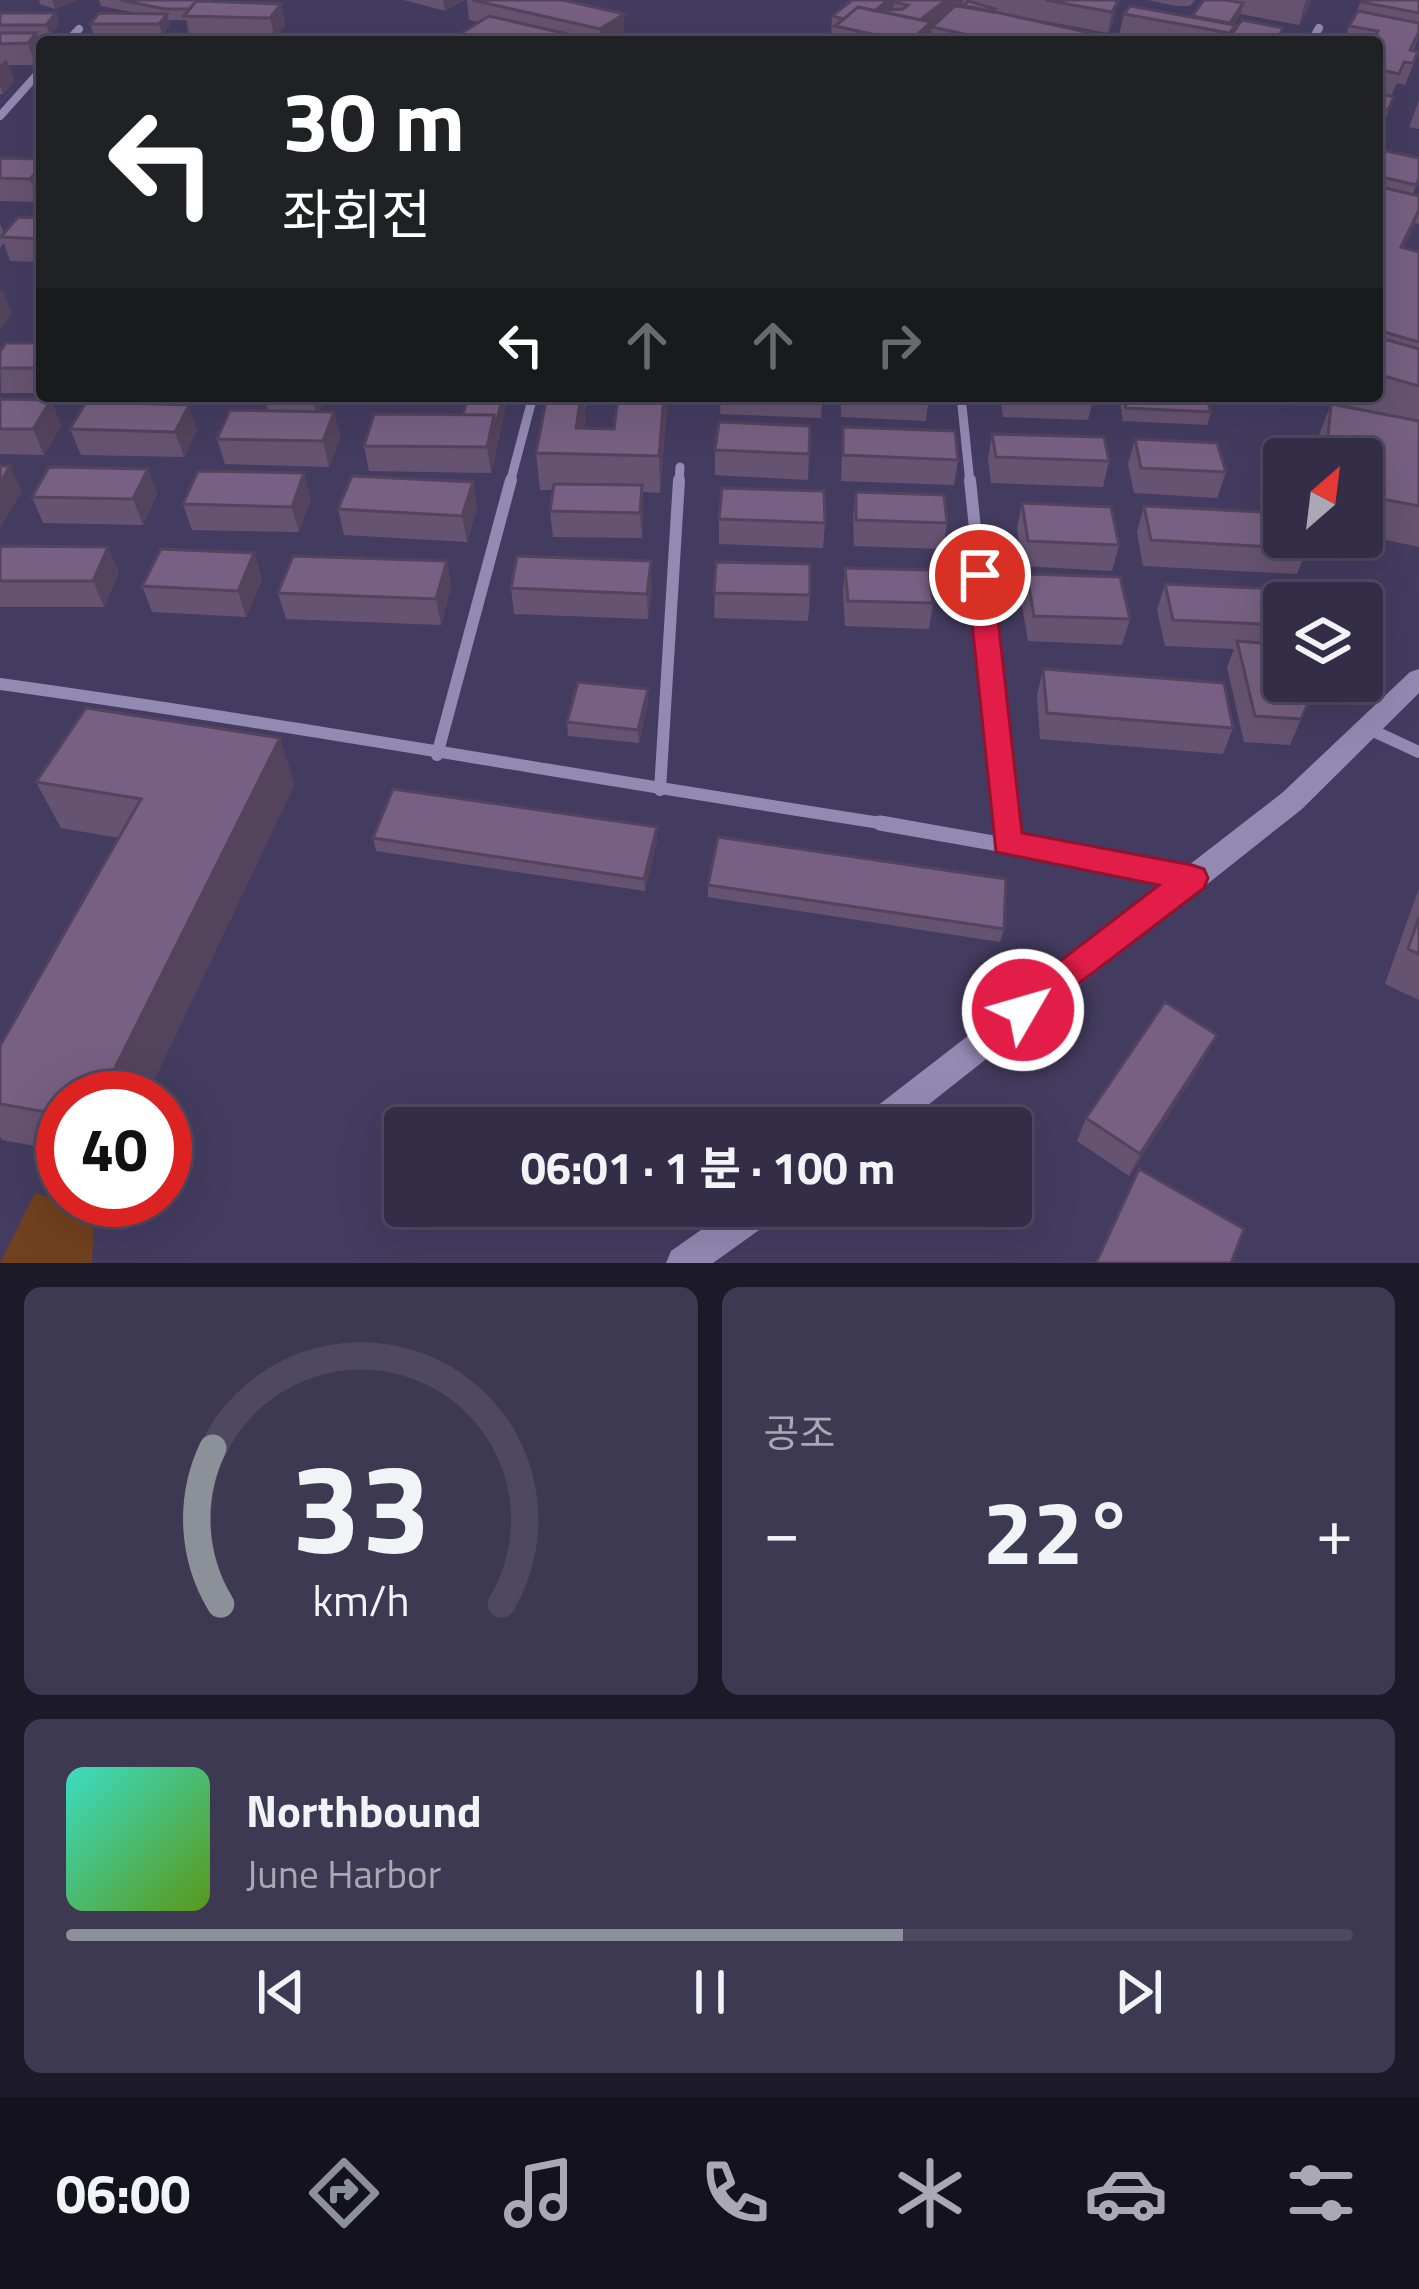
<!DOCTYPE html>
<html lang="ko">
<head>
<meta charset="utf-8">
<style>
	body { margin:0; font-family:"Titillium Web","Noto Sans KR",sans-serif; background:#3e3952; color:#f1f3f6; height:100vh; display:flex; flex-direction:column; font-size:45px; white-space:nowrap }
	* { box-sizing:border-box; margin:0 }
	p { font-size:39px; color:#a9a8b4 }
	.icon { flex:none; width:66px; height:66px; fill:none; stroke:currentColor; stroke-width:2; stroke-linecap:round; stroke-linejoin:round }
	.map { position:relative; height:1263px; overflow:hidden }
	.details { display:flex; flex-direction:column; gap:24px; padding:24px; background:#1c1928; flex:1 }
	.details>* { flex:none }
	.banner { position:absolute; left:36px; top:36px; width:1347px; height:366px; border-radius:12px; box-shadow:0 12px 48px #0002,0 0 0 3px #4e4960; background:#202124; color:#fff; overflow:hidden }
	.needle { width:78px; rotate:28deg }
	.fabs { position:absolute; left:1263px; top:438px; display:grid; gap:24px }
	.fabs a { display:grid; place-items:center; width:120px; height:120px; border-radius:12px; background:#332d48; box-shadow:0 12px 48px #0002,0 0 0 3px #4e4960; font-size:60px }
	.speed { position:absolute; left:36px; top:1071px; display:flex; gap:24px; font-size:60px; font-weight:700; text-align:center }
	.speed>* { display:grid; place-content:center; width:156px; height:156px; border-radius:50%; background:#332d48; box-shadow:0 12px 48px #0002,0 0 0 3px #4e4960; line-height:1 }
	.speed .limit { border:18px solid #d22; background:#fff; color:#111 }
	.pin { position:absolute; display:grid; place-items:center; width:102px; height:102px; color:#fff; margin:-51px; border:6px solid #fff; border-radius:50%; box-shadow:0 3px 12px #0007 }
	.me { position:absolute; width:132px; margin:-66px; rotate:52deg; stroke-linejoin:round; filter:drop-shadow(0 0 9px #0008) }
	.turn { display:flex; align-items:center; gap:42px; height:252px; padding:0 48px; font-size:54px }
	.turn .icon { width:156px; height:156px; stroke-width:2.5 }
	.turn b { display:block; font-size:84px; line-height:102px }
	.lanes { display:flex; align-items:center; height:114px; padding:0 48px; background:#0003; justify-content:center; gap:60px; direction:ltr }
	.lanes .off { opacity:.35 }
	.big { font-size:90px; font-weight:700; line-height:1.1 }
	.details .widget { flex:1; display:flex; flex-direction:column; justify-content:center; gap:18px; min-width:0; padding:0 42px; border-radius:18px; background:#3e3952 }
	.details .dial { align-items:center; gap:0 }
	.dial svg { height:312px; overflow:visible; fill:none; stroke:#4e4960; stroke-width:7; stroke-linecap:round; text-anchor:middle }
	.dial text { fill:#f1f3f6; stroke:none }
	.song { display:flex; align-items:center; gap:36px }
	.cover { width:144px; height:144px; border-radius:18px; background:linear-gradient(135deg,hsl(170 70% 55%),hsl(90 70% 35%)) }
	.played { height:12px; border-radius:6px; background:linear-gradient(90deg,#8c9099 65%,#4e4960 65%) }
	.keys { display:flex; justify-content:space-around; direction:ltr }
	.heat { display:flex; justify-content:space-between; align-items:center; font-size:66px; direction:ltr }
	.details .tiles { flex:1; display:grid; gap:24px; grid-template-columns:1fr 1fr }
	.widget:last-child { grid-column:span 2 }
	.trip { position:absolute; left:384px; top:1107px; width:648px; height:120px; border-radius:12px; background:#332d48; box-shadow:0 12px 48px #0002,0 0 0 3px #4e4960; font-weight:700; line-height:120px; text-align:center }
	.menu { display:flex; height:192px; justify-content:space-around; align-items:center; background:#14121d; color:#a9a8b4 }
	.menu .icon { width:84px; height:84px }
	.menu .on { color:#8c9099 }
	.menu b { font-size:54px; color:#f1f3f6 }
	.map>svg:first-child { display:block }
</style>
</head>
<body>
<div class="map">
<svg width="1419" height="1263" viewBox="0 0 1419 1263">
	<rect width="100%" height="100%" fill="#443c60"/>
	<path fill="#71411f" d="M35 1193 94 1210 92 1263H0Z"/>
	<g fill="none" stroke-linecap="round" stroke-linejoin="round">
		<path stroke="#928ab3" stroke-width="8" d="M67 42 79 29
			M1311 42 1319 28
			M0 116 42 69"/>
		<path stroke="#928ab3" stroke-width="9" d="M961 396 970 483
			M510 483 533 396
			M679 483 680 467"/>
		<path stroke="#928ab3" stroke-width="12" d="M970 480 1006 826
			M0 684C301 726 599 780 900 826
			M1369 729 1419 752
			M437 755 511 480
			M660 790 679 480"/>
		<path stroke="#928ab3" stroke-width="15" d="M880 823 1191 878
			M1006 823 1008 843"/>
		<path fill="#928ab3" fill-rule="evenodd" d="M1419 669V693L1302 809 899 1128H858L863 1117 1282 793 1410 672Z
			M735 1206H781L776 1218 713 1263H666L671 1251Z"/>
	</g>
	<path fill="#665371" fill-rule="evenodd" d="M39 0H77L55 9 40 4Z
		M99 0H212V2L281 4 285 25 275 39 232 38 233 42H156L162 35H94L90 24 137 13 101 6ZM169 20H186L189 35 163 34 170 24Z
		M404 0H464L445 11Z
		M467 0H563L624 14V35L614 42H447L479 22 469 20Z
		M852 0H1113V22L1108 33 1001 13 1132 42H931L932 30 930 32 928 42H834V38L831 37 832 16Z
		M1148 0H1195L1190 6H1176Z
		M1204 0H1311L1308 9 1299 25 1241 14 1233 25H1235L1233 32 1279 42H1158L1119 35 1124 14 1192 17Z
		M1362 0H1419V36L1413 51 1418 52 1405 85 1397 83 1391 96 1377 93V42H1344L1349 26Z
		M0 13H56L59 24 50 35 37 36 42 56 35 65H8L14 80 3 94H0Z
		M1377 93 1394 97 1380 132H1377Z
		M1419 100V129L1409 127Z
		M35 116H42V128H40Z
		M1377 149 1419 178 1413 194 1419 196V224L1415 223 1404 248 1419 252V547L1362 535V459H1315L1317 440 1331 404 1367 411 1317 396H1377Z
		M0 158 42 159V198L39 202 0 201Z
		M42 218V262L10 261 4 243 0 248V224L4 233Z
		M42 343V393H1L0 352Z
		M121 396H225L224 398Z
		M264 396H327L320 411 334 412 340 437 329 467 225 464 217 439 268 410Z
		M508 396 491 473 369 471 364 446 463 415Z
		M547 396H590L585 409V429H614L618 396H668L660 493 643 492 642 538 553 537 550 511 553 490H540L536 453Z
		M721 396H823L821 418 720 414Z
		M841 396H929L926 421 841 417Z
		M1000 396H1094L1088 420 1003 417Z
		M1119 396H1206L1211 412 1207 425 1123 421Z
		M0 399 51 400 61 426 44 455 0 454Z
		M810 426 808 480 715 475V450Z
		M843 427 958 460 954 485 841 481Z
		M70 429 197 430 184 457 81 455Z
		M992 434 1109 461 1103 487 991 483 988 459Z
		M1135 439 1226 472 1217 498 1134 493 1128 464Z
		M148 469 157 494 143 525 43 523 32 497Z
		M473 482 477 508 467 542 344 535 338 509Z
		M856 492 947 523 943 549 854 546 853 517Z
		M311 499 299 532 192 530 183 504Z
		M1022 503 1119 545 1112 571 1022 566 1017 528Z
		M1144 506 1307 549 1297 574 1143 566 1137 532Z
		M719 519 825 523 823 548 719 544Z
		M0 546 119 572 104 607H0Z
		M254 553 262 579 246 617 152 612 142 586Z
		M447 561 451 587 441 625 286 619 278 593Z
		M716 562 810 595 808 621 714 618Z
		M845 568 933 603 929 629 845 626 843 594Z
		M1027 574 1130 619 1122 645 1028 641 1021 600Z
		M1165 584 1284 614V633L1279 644 1309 701 1290 745 1244 742 1227 667 1234 649 1165 646 1157 610Z
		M652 587 648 619 514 614 511 588Z
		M1043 669 1233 728 1223 754 1040 739 1037 695Z
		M648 689V702L639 743 568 736 567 722Z
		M36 782 295 784 63 1098V1151L2 1140 0 1137V1046L119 838 61 828Z
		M657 827V840L645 891 376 851 373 838Z
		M708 885 1004 929 1000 942 708 897Z
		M1419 888V1000L1385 984Z
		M1205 1058 1129 1176 1077 1141 1086 1118Z"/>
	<path fill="#53435c" d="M52 0H77L55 9Z
		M443 0H464L445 11Z
		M888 0H909L894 2 893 14 875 11Z
		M946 0H963L962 7 932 27 930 32 928 42H909L910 27Z
		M1306 0H1311L1308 9 1299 25Z
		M1118 1 1113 22 1108 33 1112 12Z
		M1243 3 1241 14 1227 34 1230 23Z
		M281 4 285 25 275 39 270 18Z
		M56 13 59 24 50 35 46 25Z
		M167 14 170 24 162 35 159 24Z
		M624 14V35L614 42H600V29Z
		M36 33 42 56 35 65 28 43Z
		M6 59 14 80 3 94 0 85V66Z
		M42 165V198L39 202 30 179Z
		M1419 210 1412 231 1388 282 1401 247Z
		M2 289 12 313 0 330V292Z
		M312 396H327L317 417Z
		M503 396H508L491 473 487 447 494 415Z
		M581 396H584L586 420 581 454 576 428Z
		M664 396H668L660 493 659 456Z
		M51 400 61 426 44 455 33 429Z
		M189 405 197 430 184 457 175 432Z
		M334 412 340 437 329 467 323 441Z
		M10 466 22 492 0 528V483Z
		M148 469 157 494 143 525 133 499Z
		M304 473 311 499 299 532 292 507Z
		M473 482 477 508 467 542 462 516Z
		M642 485 643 511 642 538 640 513Z
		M108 547 119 572 104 607 93 581Z
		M254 553 262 579 246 617 238 591Z
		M447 561 451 587 441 625 436 599Z
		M651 561 652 587 648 619 647 594Z
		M648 689V702L639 743 638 730Z
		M280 738 295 784 146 1098H100Z
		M657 827V840L645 891 644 879Z
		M1217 1035 1205 1058 1129 1176 1140 1154Z"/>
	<path fill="#776083" stroke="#53435c" stroke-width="3" d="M120 0H211L196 1 190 9H165Z
		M472 0H563L624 14 600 29Z
		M852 0H888L875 11 858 7 844 19 832 16Z
		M897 0H946L920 20 877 11 903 9 908 5 894 2Z
		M1045 0H1113L1118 1 1112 12Z
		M1204 0H1225L1243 3 1230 23 1192 16Z
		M1362 0H1419V13L1361 2Z
		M196 1 281 4 270 18 184 16Z
		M968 1 995 9 993 12 963 7Z
		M955 6 972 7 1132 42H1000L932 27Z
		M1130 6 1235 25 1230 33 1124 14Z
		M858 7 931 22 909 42 835 26Z
		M1358 11 1419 23V32L1410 50 1418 52 1413 63 1404 62 1399 74 1377 69V42H1372L1378 31 1349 26Z
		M0 13H56L46 25H0Z
		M99 13 167 14 159 24H90Z
		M489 16 602 42H447Z
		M1242 20 1283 28 1276 42H1226Z
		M0 33H36L28 43 0 44Z
		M162 34 232 35 227 42H156Z
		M1377 93 1394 97 1388 110 1377 108Z
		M1377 149 1419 158V178L1416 185 1377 176Z
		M0 158 42 159V165L30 179 0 178Z
		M1377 186 1419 196V210L1401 247 1419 252V342L1377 330Z
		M18 217 42 218V239L1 237Z
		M1377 337 1419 349V386L1377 374Z
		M6 343H42V368H0V352Z
		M468 396H503L495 428 494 415H463Z
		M547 396H581L576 428 614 429 618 396H664L659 456 536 453Z
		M1124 396H1206L1211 412 1126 408Z
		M0 399 51 400 33 429H0Z
		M86 402 189 405 175 432 70 429Z
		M1331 404 1419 421V506L1362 495V459H1326Z
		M230 410 334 412 323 441 217 439Z
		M374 414 494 415 487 447 364 446Z
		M719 422 810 426 809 454 715 450Z
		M843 427 955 431 958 460 843 455Z
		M992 434 1104 437 1109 461 996 457Z
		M1135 439 1217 443 1226 472 1141 468Z
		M0 466H10L0 483Z
		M49 467 148 469 133 499 32 497Z
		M198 471 304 473 292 507 183 504Z
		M352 476 473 482 462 516 338 509Z
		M554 484 642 485 640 513 550 511Z
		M722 488 824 491 825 523 719 519Z
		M856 492 944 495 947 523 856 520Z
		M1022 503 1111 507 1119 545 1028 541Z
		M1144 506 1284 513V537H1303L1307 549 1151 540Z
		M0 546 108 547 93 581H0Z
		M161 549 254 553 238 591 142 586Z
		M293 556 447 561 436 599 278 593Z
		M517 556 651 561 647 594 511 588Z
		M716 562 810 564V595L714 593Z
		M845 568 929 570 933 603 848 601Z
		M1027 574 1120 577 1130 619 1034 616Z
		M1165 584 1276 589 1284 614V625L1173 620Z
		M1237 641 1284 645V681H1303L1309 701 1301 719 1255 716Z
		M1043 669 1224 683 1233 728 1047 713Z
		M578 682 648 689 638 730 567 722Z
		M86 708 280 738 100 1098H63V1115L0 1104V1046L141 799 36 782Z
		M393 789 657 827 644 879 373 838Z
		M718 837 1006 879 1004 929 708 885Z
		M1419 917V954L1408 949Z
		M1165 1002 1217 1035 1140 1154 1086 1118Z
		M1139 1169 1244 1229 1231 1263H1096Z"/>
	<path fill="#e11d48" stroke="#92132f" stroke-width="3" d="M980 566 993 575 1022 833 1192 865 1204 869 1208 878 1204 888 1023 1026 1011 1021 1006 1010 1011 999 1159 885 996 852 967 575Z"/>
</svg>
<div class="fabs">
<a><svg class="needle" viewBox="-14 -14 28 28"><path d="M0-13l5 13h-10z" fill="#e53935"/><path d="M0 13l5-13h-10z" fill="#a9a8b4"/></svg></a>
<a><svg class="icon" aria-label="layers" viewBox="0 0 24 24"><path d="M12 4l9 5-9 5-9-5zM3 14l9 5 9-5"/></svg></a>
</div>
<div class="speed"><div class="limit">40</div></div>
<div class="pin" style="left:980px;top:575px;background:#d93025"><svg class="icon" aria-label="arrive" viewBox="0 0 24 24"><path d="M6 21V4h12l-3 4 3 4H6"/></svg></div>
<svg class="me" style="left:1023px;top:1010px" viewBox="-20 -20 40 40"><circle r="17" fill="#e11d48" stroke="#fff" stroke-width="3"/><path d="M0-11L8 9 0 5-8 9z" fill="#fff"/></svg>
<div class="trip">06:01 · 1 분 · 100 m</div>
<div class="banner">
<div class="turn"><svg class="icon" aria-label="left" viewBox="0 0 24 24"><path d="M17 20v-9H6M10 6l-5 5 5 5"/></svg><div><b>30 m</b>좌회전</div></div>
<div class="lanes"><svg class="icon" aria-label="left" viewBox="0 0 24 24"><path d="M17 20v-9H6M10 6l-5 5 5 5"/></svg><svg class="icon off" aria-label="ahead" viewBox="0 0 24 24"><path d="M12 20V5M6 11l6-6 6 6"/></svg><svg class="icon off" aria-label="ahead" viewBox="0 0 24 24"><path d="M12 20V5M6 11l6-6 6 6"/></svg><svg class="icon off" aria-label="right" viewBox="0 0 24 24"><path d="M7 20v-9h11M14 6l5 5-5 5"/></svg></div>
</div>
</div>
<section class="details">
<div class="tiles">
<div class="widget dial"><svg viewBox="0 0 100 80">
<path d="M14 69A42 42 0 1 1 86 69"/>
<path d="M14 69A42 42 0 0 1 12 29" stroke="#8c9099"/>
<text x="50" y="56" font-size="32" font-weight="700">33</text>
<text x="50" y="72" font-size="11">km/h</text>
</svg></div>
<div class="widget"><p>공조</p>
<div class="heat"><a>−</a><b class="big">22°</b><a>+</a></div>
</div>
<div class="widget">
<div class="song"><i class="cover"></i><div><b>Northbound</b><p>June Harbor</p></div></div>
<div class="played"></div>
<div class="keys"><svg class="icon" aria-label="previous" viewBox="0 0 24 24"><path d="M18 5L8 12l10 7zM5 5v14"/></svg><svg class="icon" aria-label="pause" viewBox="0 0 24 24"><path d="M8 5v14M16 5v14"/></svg><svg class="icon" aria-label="next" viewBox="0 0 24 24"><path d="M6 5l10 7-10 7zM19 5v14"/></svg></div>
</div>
</div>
</section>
<nav class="menu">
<b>06:00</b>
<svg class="icon on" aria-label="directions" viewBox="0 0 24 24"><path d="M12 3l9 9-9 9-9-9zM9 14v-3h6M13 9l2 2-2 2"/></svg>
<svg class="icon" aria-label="music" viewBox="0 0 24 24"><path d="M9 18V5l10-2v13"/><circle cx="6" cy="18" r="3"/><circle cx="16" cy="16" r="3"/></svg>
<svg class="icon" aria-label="phone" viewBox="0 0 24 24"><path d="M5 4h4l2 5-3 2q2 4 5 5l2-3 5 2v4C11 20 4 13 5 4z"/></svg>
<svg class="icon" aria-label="climate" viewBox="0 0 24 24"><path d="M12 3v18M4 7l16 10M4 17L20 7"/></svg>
<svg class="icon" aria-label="car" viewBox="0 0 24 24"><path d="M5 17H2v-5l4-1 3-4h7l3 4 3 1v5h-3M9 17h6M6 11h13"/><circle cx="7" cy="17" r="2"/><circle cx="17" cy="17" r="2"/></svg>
<svg class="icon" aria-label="filters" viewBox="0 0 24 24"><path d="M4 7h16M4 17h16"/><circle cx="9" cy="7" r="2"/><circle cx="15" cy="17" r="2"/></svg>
</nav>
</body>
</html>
